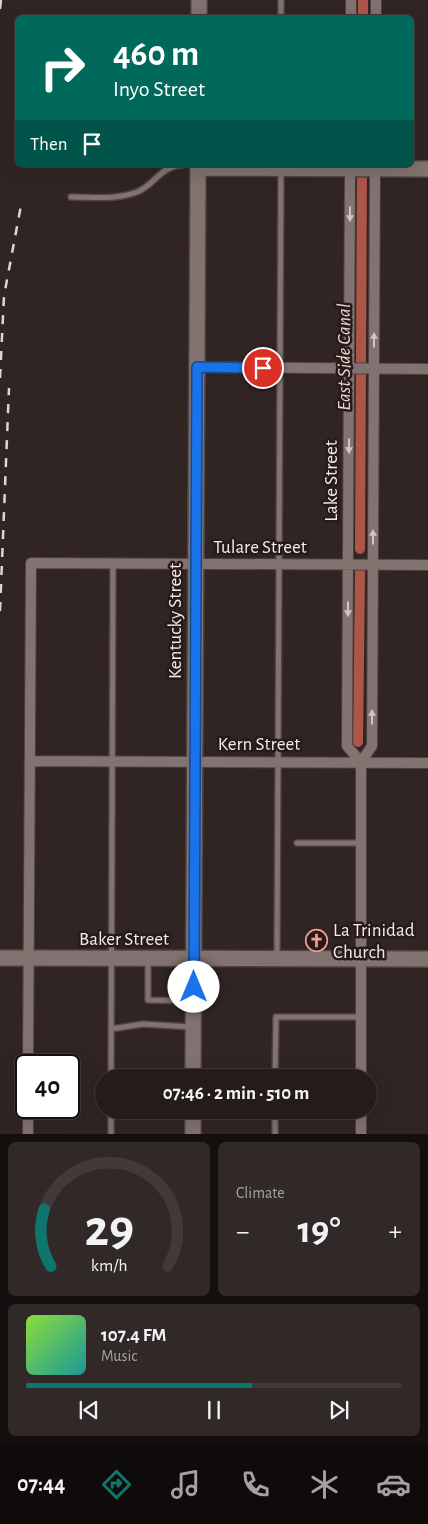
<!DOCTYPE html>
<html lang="en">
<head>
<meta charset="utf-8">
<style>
	body { margin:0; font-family:"Alegreya Sans",sans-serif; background:#312927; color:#f1f3f6; height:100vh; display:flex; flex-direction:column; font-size:19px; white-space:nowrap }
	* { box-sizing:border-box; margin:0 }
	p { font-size:16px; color:#a3a1a2 }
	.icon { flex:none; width:28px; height:28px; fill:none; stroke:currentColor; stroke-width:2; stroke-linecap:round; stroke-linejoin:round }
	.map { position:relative; height:1134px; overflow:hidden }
	.side { display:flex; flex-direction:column; gap:8px; padding:8px; background:#140f0e; flex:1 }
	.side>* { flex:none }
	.top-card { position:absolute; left:15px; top:15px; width:399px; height:152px; border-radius:8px; box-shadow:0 5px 20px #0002,0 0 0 1px #423a39; background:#00695c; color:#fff; overflow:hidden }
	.speed { position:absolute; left:15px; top:1054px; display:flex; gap:10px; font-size:25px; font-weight:700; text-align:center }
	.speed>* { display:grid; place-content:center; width:65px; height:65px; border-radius:50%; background:#251c1a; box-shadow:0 5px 20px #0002,0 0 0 1px #423a39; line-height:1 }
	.speed .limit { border:2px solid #111; border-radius:8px; background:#fff; color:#111 }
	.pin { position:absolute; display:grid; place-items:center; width:42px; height:42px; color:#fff; margin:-21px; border:2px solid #fff; border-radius:50%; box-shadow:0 1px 5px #0007 }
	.me { position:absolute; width:55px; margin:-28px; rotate:0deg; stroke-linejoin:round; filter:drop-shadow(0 0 4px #0008) }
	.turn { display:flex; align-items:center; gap:18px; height:105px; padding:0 15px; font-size:22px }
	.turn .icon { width:65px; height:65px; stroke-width:2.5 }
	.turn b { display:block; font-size:35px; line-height:42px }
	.then { display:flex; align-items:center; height:48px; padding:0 15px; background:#0003; gap:10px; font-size:19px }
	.big { font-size:38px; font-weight:700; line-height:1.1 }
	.side .widget { flex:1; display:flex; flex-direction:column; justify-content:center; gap:8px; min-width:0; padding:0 18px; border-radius:8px; background:#312927 }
	.side .dial { align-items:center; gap:0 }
	.dial svg { height:130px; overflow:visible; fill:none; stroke:#423a39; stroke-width:7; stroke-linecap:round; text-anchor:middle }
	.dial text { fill:#f1f3f6; stroke:none }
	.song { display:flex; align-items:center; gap:15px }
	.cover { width:60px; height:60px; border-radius:8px; background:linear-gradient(135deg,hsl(90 70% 55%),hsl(180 70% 35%)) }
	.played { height:5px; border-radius:2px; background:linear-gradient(90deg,#0f766e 60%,#423a39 60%) }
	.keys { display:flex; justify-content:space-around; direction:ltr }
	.heat { display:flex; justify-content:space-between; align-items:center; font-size:28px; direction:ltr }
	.side .tiles { flex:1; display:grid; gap:8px; grid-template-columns:1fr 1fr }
	.widget:last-child { grid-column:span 2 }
	.trip { position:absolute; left:95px; top:1069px; width:282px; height:50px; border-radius:25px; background:#251c1a; box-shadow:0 5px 20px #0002,0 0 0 1px #423a39; font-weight:700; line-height:50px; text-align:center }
	.tab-bar { display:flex; height:80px; justify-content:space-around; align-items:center; background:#0f0b0a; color:#a3a1a2 }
	.tab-bar .icon { width:35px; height:35px }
	.tab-bar .current { color:#0f766e }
	.tab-bar b { font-size:22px; color:#f1f3f6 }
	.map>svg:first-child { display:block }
</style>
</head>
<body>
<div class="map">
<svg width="428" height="1134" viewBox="0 0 428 1134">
	<rect width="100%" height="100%" fill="#312523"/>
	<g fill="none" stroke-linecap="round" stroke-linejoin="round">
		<path stroke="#ae554a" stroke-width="10" d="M363 18V0
			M360 549 362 165
			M358 742 360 572"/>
		<defs>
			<path id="lane" d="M281 18V0
				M71 197C93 197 116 200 137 192 156 184 159 167 182 165
				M297 843H361
				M277 957 281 170
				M148 961V1000L191 1001
				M111 1029 143 1024 191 1027
				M111 1078 113 564
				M275 1078 276 1017H361
				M111 1134V1110
				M275 1134V1110"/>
			<path id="street" d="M351 18V0
				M376 18V0
				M350 165 347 746 361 762
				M197 367 428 369
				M30 761 428 763
				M28 1065 31 563 428 565
				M361 1078V762L372 746 375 165
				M28 1134V1108
				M361 1134V1110"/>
			<path id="secondary" d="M199 18V0
				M198 168 428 169
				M0 958 428 959
				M193 1078 198 165
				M193 1134V1110"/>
		</defs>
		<use href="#lane" stroke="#4d4341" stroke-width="8"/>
		<use href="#street" stroke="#4d4341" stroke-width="12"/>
		<use href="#secondary" stroke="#4d4341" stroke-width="18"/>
		<use href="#lane" stroke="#827270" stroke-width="5"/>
		<use href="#street" stroke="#827270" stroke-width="10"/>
		<use href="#secondary" stroke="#827270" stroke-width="15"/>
		<path stroke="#dfd6d4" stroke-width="2.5" stroke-dasharray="9 9" stroke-linecap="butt" d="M0 9 1 0
			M0 378 4 296 22 200
			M0 611 9 388"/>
	</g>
	<defs><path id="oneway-solid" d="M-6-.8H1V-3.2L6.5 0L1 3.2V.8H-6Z" transform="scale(1.25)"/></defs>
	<g fill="#d1c6c4">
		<use href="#oneway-solid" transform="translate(350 214) rotate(90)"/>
		<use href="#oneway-solid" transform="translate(374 340) rotate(-90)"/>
		<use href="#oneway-solid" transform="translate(349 446) rotate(90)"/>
		<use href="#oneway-solid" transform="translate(373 537) rotate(-90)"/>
		<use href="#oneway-solid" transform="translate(348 609) rotate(90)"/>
		<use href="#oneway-solid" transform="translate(372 717) rotate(-90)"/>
	</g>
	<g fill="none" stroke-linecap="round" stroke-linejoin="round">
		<defs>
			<path id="route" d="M194 987 197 367 263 368"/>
		</defs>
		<use href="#route" stroke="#114b97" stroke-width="12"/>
		<use href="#route" stroke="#1a73e8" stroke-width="9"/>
	</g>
	<defs>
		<symbol id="church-ring" viewBox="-11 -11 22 22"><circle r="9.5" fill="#271b1a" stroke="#f59c90" stroke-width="1.5"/><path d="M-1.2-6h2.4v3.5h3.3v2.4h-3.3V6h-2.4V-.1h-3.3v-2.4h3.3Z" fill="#f59c90"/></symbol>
	</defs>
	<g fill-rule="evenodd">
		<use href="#church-ring" x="304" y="928" width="25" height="25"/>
	</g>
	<g text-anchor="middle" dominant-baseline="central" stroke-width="5" stroke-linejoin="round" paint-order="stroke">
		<g font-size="19" fill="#f3eae8" stroke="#271b1a">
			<text transform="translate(331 481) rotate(-90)">Lake Street</text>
			<text x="260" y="547">Tulare Street</text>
			<text transform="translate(175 621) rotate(-90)">Kentucky Street</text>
			<text x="259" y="744">Kern Street</text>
			<text x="124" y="939">Baker Street</text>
		</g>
		<g font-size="19" fill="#f3eae8" stroke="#271b1a" text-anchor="start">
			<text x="333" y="930">La Trinidad<tspan x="333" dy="22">Church</tspan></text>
		</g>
		<g font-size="20" font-style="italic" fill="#eed4d0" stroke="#271b1a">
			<text transform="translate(344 357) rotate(-90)">East Side Canal</text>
		</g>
	</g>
</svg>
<div class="speed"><div class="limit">40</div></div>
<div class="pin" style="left:263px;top:368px;background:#d93025"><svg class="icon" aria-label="arrive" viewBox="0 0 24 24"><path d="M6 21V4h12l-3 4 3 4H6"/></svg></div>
<svg class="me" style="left:194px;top:987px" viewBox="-20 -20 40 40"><circle r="19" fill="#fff"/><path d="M0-13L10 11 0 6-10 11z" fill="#1a73e8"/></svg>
<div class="trip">07:46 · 2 min · 510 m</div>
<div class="top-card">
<div class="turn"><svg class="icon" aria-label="right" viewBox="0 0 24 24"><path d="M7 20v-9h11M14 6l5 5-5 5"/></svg><div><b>460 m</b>Inyo Street</div></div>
<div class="then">Then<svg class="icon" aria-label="arrive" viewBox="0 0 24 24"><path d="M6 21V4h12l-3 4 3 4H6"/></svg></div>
</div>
</div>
<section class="side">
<div class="tiles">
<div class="widget dial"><svg viewBox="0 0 100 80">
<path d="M14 69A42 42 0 1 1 86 69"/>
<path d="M14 69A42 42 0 0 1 10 34" stroke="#0f766e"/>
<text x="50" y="56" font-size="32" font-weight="700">29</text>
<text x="50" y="72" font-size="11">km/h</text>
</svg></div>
<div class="widget"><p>Climate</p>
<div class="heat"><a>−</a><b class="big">19°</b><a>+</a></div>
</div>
<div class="widget">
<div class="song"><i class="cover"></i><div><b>107.4 FM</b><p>Music</p></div></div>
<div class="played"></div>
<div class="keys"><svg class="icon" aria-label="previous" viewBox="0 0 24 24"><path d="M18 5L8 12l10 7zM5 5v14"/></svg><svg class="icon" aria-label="pause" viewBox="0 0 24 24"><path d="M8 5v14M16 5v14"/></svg><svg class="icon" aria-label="next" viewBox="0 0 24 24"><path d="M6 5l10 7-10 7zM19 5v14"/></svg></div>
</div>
</div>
</section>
<nav class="tab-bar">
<b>07:44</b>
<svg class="icon current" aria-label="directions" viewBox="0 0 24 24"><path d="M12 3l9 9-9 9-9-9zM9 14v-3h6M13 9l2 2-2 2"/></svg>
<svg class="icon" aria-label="music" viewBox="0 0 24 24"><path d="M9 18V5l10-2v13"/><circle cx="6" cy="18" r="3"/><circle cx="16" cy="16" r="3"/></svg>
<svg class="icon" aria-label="phone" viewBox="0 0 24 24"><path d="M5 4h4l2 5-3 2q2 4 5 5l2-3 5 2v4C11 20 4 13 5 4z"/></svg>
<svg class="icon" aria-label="climate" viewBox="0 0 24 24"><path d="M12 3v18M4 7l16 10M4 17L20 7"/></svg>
<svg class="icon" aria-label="car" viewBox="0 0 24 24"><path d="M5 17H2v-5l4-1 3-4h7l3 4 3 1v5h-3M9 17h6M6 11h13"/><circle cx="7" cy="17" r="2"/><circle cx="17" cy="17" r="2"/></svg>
</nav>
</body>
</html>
